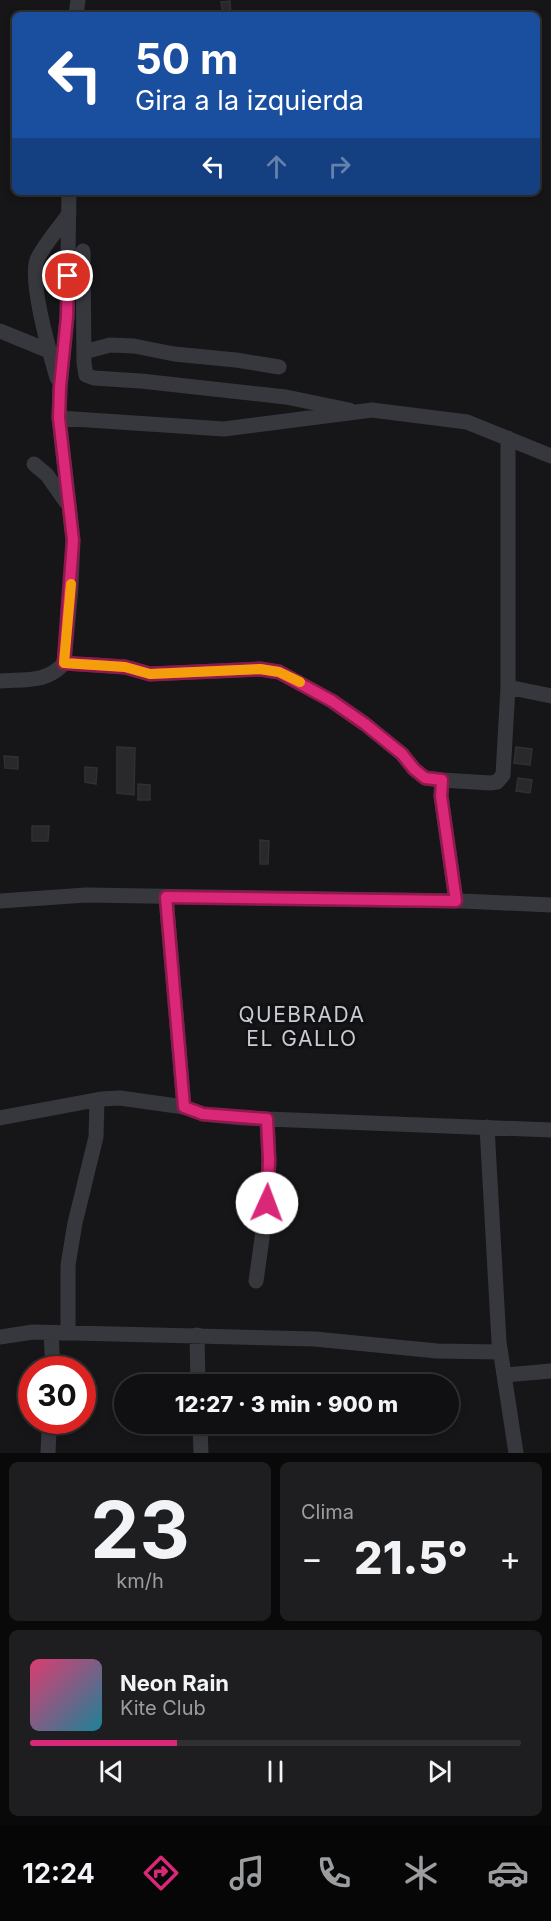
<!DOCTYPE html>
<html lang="es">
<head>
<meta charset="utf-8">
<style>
	body { margin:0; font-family:Inter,sans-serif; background:#1e1e20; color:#f1f3f6; height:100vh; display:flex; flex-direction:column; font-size:22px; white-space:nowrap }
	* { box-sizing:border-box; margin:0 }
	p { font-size:20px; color:#9c9d9f }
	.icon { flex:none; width:33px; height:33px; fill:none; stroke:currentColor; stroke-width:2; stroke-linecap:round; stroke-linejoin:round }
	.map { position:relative; height:1453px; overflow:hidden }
	.side { display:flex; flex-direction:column; gap:9px; padding:9px; background:#09090a; flex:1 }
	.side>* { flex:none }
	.banner { position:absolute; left:12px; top:12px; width:528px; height:183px; border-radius:9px; box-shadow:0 3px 9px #0003,0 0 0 2px #303032; background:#1a4fa0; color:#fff; overflow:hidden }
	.speed { position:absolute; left:18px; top:1356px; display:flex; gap:12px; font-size:30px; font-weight:700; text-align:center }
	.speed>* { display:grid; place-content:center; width:78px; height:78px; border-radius:50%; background:#101012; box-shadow:0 3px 9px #0003,0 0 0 2px #303032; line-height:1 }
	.speed .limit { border:9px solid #d22; background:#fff; color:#111 }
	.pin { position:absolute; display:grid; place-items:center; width:51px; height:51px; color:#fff; margin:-26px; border:3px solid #fff; border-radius:50%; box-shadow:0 2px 6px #0007 }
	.me { position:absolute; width:66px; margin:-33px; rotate:2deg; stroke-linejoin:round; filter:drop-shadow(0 0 4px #0008) }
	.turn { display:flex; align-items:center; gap:21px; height:126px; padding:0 24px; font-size:27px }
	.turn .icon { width:78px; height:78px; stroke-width:2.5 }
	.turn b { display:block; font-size:42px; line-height:51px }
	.lanes { display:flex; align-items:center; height:57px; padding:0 24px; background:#0003; justify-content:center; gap:30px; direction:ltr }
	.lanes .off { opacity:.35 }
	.big { font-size:45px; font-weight:800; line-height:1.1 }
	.side .tile { flex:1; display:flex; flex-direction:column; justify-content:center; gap:9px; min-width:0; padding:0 21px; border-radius:9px; background:#1e1e20 }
	.side .dial { align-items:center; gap:0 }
	.dial b { font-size:78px; line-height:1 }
	.song { display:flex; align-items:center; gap:18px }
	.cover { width:72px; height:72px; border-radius:9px; background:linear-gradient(135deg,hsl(340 70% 55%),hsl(190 70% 35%)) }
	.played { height:6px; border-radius:3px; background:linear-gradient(90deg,#db2777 30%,#303032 30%) }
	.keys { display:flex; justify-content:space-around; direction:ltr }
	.heat { display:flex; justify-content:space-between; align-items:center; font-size:33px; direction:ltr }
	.side .tiles { flex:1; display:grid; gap:9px; grid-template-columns:1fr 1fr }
	.tile:last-child { grid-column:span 2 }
	.trip { position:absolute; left:114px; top:1374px; width:345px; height:60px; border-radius:30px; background:#101012; box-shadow:0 3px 9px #0003,0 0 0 2px #303032; font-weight:800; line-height:60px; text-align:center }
	.tabs { display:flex; height:96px; justify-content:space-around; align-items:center; background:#060607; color:#9c9d9f }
	.tabs .icon { width:42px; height:42px }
	.tabs .current { color:#db2777 }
	.tabs b { font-size:27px; color:#f1f3f6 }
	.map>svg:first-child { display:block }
</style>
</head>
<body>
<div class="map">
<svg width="551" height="1453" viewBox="0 0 551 1453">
	<rect width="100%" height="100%" fill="#161618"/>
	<path fill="#29292c" stroke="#303034" stroke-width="1.5" d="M230 1 231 15H223L221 2Z
		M117 747 135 748 134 795 117 793Z
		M516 747 532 749 530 765 514 763Z
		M4 756 18 757V769L5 768Z
		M85 767 97 768 96 784 85 782Z
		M518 778 532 780 530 793 516 791Z
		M138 784 150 785V800H138Z
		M32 826H49L48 841H32Z
		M260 840 269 841 268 864H260Z"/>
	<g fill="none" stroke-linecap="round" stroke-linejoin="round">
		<path stroke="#37383d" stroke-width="15" d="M76 15 78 0
			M83 251 84 363 86 375 94 378 141 381 286 397 349 410
			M0 331 49 351
			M84 352 110 345 134 346 174 354 236 360 279 367
			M57 378C50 354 29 282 37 260 41 249 61 225 69 214
			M59 418 224 429 372 410 467 422 551 456
			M34 464 47 475 66 502
			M64 663 125 667 150 674 260 669 279 672 332 701 365 724 402 754 414 769 425 778 442 780
			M0 681C24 679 48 683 64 663L71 588 73 540 59 418 60 387 67 317 69 192
			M508 687 551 696
			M166 897 184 1107
			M0 901 86 895 462 901 551 905
			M456 901 441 796 442 780 490 783 497 782 503 775 508 687V438
			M0 1118 101 1099 120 1098 184 1107 203 1114 243 1118 551 1130
			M487 1127 499 1342 516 1453
			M256 1281 267 1203 269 1160 267 1119
			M51 1333 53 1370
			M68 1333V1265L75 1223 96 1137 97 1100
			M197 1335 198 1384
			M0 1337 33 1332 315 1339 437 1351 500 1352
			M504 1375 551 1371
			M47 1420 49 1431 48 1453
			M200 1424 201 1453"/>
	</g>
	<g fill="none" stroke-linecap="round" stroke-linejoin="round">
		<defs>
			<path id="route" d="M68 276 67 317 60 387 59 418 73 540 64 663 125 667 150 674 260 669 279 672 332 701 365 724 402 754 414 769 425 778 442 780 441 796 456 901 166 897 184 1107 203 1114 267 1119 269 1160 267 1203"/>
		</defs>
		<use href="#route" stroke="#8e194d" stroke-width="15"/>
		<use href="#route" stroke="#db2777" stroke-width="10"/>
		<path stroke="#f59e0b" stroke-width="10" d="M71 584 64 663 125 667 150 674 260 669 279 672 300 682"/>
	</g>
	<g text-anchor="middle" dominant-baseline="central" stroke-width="6" stroke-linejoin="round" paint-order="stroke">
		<g font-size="21" letter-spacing="1.5" fill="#c9ccd4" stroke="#111113">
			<text x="302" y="1014">QUEBRADA<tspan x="302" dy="24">EL GALLO</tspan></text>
		</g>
	</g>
</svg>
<div class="speed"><div class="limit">30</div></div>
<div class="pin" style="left:68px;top:276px;background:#d93025"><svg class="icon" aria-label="arrive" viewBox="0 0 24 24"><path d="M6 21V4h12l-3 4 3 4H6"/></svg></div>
<svg class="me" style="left:267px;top:1203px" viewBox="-20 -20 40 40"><circle r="19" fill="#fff"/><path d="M0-13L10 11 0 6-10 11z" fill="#db2777"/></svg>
<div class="trip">12:27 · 3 min · 900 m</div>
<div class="banner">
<div class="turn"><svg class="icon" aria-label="left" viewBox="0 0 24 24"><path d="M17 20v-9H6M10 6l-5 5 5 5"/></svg><div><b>50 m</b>Gira a la izquierda</div></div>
<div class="lanes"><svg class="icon" aria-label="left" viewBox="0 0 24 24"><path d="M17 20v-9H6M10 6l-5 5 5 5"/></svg><svg class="icon off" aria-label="ahead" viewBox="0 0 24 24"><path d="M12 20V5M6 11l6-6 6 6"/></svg><svg class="icon off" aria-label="right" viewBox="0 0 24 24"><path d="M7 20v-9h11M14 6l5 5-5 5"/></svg></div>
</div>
</div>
<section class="side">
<div class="tiles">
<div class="tile dial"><b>23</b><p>km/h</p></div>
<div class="tile"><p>Clima</p>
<div class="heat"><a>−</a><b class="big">21.5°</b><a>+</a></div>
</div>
<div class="tile">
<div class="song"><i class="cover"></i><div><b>Neon Rain</b><p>Kite Club</p></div></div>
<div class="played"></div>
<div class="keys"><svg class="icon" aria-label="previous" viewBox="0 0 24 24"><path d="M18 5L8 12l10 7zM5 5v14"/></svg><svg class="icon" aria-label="pause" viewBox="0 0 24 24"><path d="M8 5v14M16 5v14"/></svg><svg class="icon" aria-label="next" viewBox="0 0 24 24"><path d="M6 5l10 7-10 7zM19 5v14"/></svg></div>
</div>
</div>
</section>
<nav class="tabs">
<b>12:24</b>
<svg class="icon current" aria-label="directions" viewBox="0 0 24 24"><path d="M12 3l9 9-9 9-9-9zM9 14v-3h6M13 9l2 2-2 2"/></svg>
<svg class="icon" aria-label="music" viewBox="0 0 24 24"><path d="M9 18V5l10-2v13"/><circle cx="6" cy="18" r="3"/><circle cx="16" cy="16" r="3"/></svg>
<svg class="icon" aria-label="phone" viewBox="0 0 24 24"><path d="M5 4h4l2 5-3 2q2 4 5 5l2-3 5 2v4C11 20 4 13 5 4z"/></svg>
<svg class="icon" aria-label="climate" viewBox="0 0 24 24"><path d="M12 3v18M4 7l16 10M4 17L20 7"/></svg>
<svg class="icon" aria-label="car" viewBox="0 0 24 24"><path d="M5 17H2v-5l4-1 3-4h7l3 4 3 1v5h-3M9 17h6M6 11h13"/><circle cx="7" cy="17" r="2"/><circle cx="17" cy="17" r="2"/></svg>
</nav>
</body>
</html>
